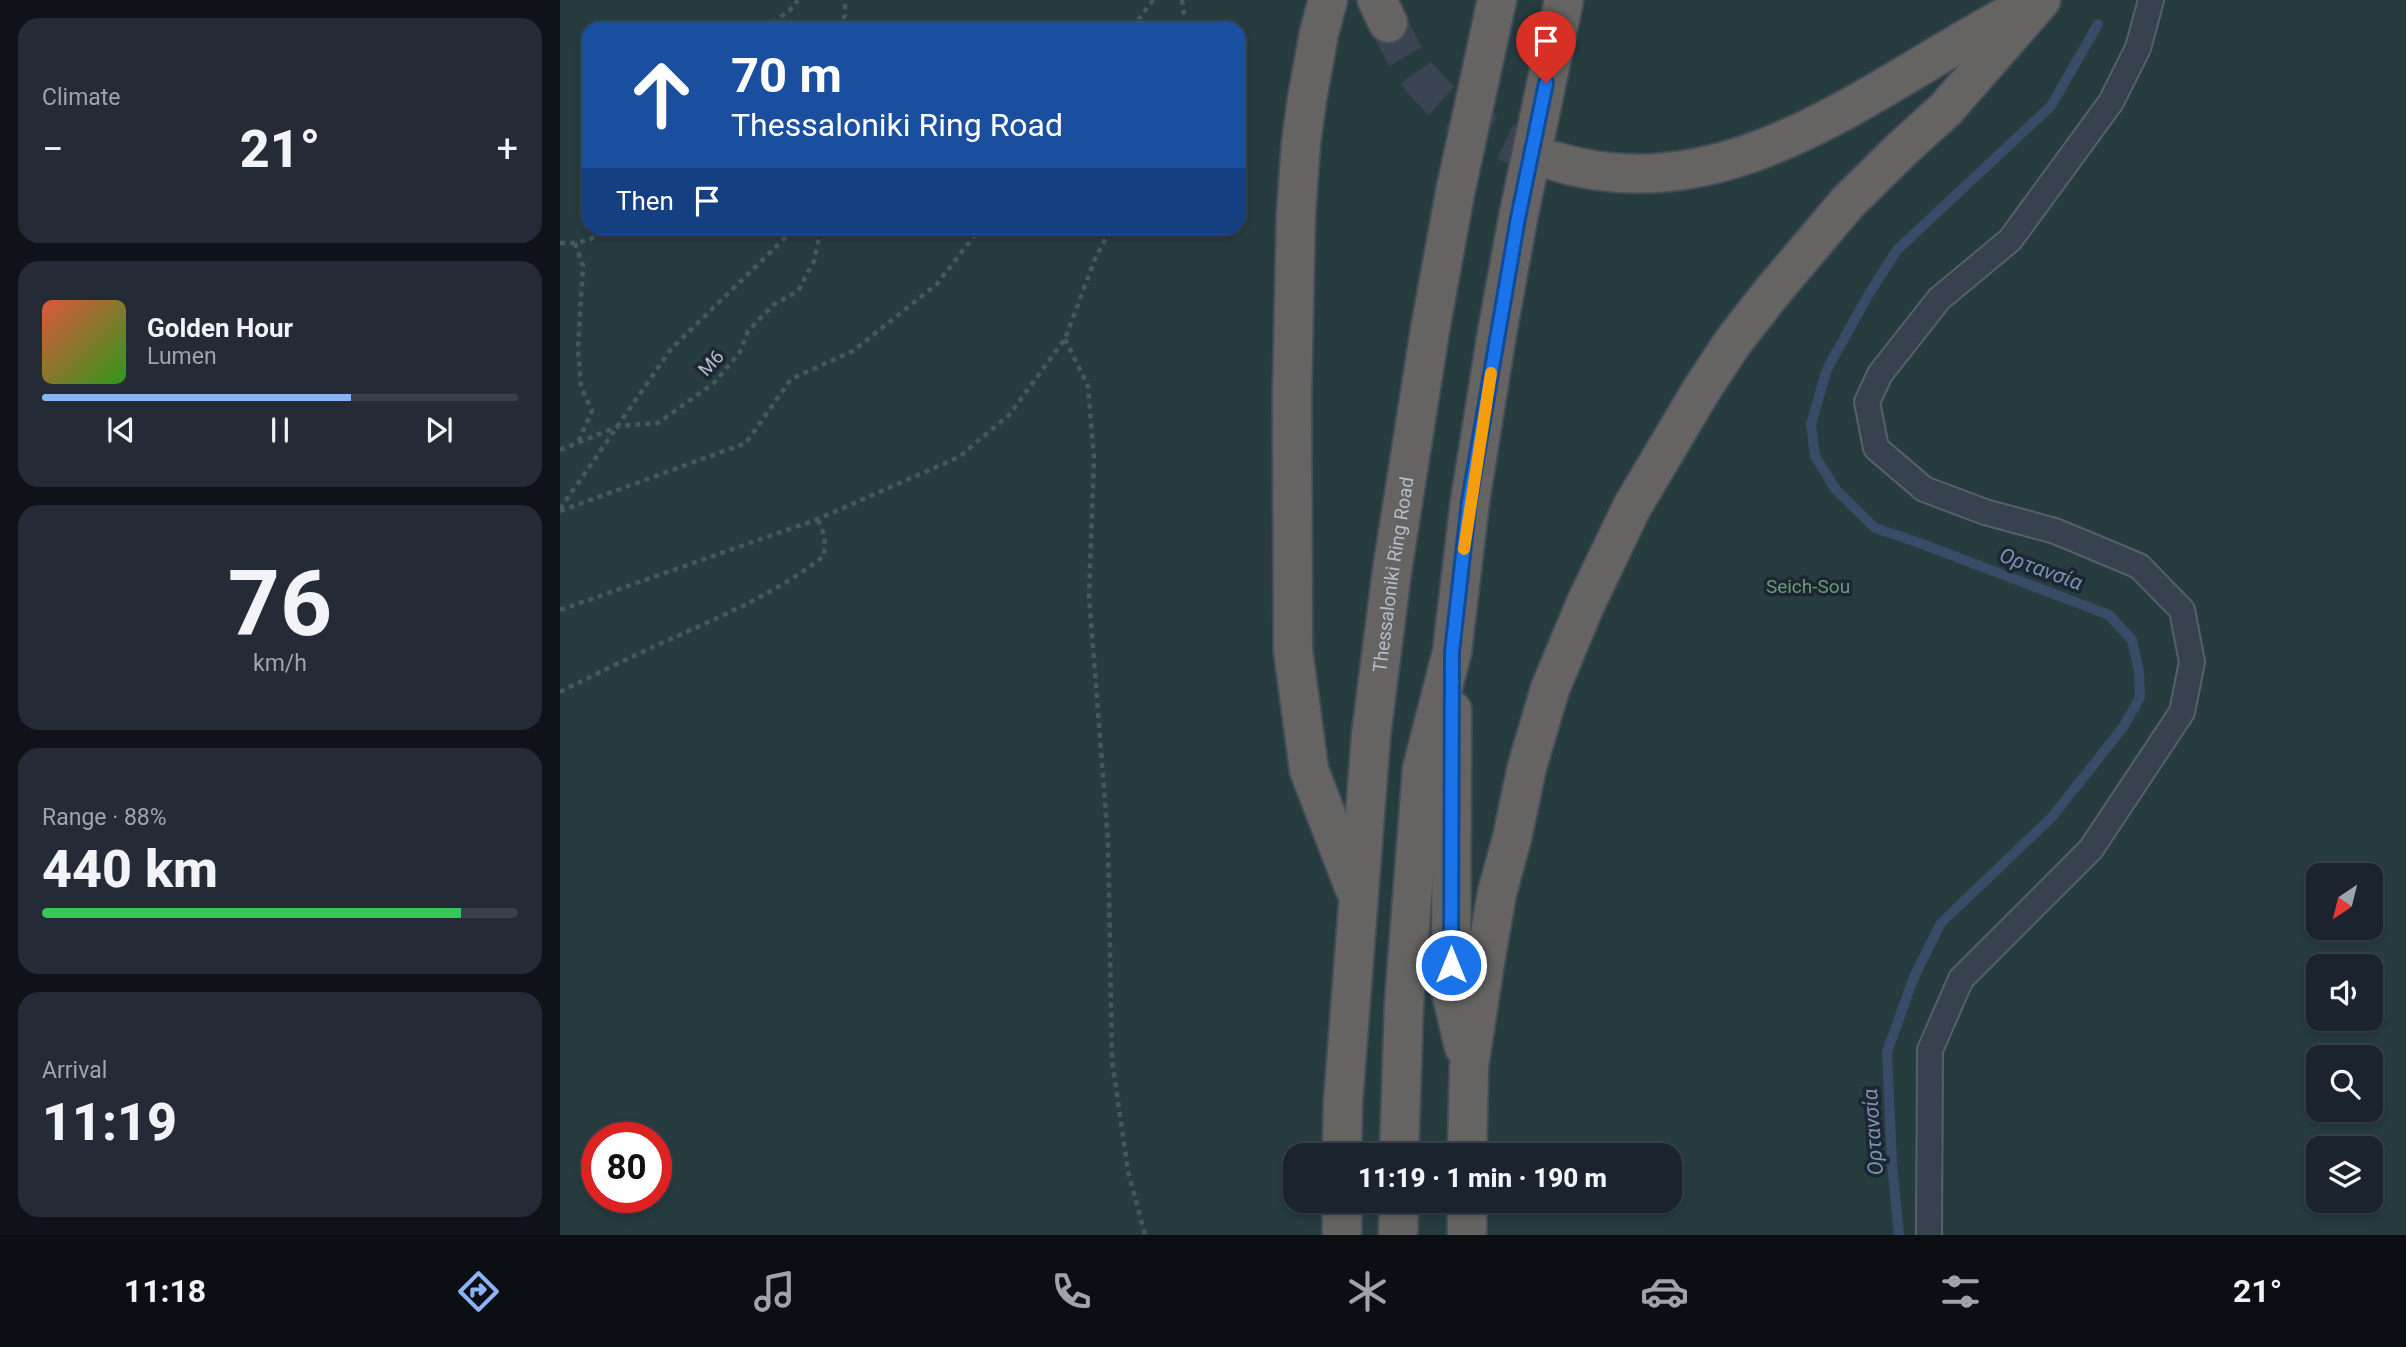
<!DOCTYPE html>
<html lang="en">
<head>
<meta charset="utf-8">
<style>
	body { margin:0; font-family:Roboto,sans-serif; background:#242b36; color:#f1f3f6; height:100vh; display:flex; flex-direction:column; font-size:26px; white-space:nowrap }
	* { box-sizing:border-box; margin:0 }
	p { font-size:23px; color:#a0a4aa }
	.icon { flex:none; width:38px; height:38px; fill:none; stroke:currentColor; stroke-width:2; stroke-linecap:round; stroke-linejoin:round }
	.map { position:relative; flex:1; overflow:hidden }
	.details { display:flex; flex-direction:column; gap:18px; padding:18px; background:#0f1319; width:560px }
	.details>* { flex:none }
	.banner { position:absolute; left:21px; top:21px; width:665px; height:214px; border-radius:21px; box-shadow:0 4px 10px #0003,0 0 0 2px #39404a; background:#1a4fa0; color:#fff; overflow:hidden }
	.needle { width:46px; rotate:215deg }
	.tools { position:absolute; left:1746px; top:863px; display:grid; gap:14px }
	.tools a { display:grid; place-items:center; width:77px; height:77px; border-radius:14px; background:#1b232e; box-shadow:0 4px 10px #0003,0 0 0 2px #39404a; font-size:35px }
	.speed { position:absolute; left:21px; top:1122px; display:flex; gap:14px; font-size:35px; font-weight:700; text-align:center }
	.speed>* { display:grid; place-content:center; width:91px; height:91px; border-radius:50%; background:#1b232e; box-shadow:0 4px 10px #0003,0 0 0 2px #39404a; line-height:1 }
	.speed .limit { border:10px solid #d22; background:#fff; color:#111 }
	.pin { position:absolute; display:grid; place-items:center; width:60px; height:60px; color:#fff; margin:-72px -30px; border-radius:50% 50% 50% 0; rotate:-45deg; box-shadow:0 0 7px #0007 }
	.pin .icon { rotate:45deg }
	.me { position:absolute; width:77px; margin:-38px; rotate:0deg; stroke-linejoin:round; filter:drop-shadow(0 0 5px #0008) }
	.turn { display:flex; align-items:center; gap:24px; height:147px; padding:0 35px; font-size:32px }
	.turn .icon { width:91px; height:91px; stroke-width:2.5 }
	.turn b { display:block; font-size:49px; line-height:60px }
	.then { display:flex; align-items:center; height:66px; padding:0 35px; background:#0003; gap:14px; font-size:26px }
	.big { font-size:52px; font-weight:800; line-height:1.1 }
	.details .card { flex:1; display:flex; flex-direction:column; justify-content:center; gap:10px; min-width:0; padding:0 24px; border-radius:21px; background:#242b36 }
	.details .dial { align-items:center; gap:0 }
	.dial b { font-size:91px; line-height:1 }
	.song { display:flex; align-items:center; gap:21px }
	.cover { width:84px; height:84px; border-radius:10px; background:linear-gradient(135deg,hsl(10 70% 55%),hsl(110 70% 35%)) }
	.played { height:7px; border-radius:4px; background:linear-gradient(90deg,#8ab4f8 65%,#39404a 65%) }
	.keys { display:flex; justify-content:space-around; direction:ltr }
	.heat { display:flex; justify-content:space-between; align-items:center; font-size:38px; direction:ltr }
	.charge { height:10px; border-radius:5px; background:linear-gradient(90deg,#34c759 88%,#39404a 0) }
	.trip { position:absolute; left:723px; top:1143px; width:399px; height:70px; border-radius:21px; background:#1b232e; box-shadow:0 4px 10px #0003,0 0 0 2px #39404a; font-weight:800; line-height:70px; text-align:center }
	.menu { display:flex; height:112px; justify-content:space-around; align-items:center; background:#0b0e12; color:#a0a4aa }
	.menu .icon { width:49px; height:49px }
	.menu .current { color:#8ab4f8 }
	.menu b { font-size:32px; color:#f1f3f6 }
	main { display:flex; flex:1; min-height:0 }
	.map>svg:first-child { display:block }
</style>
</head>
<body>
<main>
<section class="details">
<div class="card"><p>Climate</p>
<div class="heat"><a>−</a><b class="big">21°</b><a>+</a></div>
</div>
<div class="card">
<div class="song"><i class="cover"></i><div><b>Golden Hour</b><p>Lumen</p></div></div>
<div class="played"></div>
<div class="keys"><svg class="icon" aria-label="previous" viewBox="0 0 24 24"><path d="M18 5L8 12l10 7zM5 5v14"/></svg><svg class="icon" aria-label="pause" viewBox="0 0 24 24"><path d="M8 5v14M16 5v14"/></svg><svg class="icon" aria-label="next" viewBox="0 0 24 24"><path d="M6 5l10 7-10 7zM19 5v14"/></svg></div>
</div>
<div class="card dial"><b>76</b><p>km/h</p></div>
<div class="card"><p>Range · 88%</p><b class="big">440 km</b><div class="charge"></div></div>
<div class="card"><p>Arrival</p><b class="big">11:19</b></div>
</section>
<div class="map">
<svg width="1846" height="1235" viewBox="0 0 1846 1235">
	<rect width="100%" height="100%" fill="#242f3e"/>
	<path fill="#263c3f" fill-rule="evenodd" d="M0 0H1846V1235H0ZM28 28H679V228H28ZM1759 875H1811V928H1759ZM1759 966H1811V1018H1759ZM1759 1057H1811V1110H1759ZM37 1138H96V1197H37ZM1759 1148H1811V1200H1759ZM735 1155H1110V1200H735Z"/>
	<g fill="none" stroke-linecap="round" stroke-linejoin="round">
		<path stroke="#394c67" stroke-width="10" d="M1339 1235 1332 1164 1327 1052 1354 977 1381 923 1492 817 1564 726 1580 697 1579 672 1572 640 1549 615 1357 542 1315 528 1276 490 1255 456 1251 424 1267 369 1310 292 1337 250 1491 106 1538 24"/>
		<path stroke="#3a4453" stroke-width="38" stroke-dasharray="38 19" stroke-linecap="butt" d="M828 23C838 42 847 62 861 79 894 121 945 144 994 161"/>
		<defs>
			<path id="minor" d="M1369 1235 1370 1050 1401 979 1531 849 1622 712 1632 662 1622 610 1579 566 1495 531 1425 512 1364 489 1316 448 1307 402 1320 374 1379 299 1450 240 1551 102 1578 48 1591 0"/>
			<g id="trunk">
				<path d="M768 0 759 33 747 99 741 143 736 213 732 396 733 650 749 770 794 887"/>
				<path d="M817 0 828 23"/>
				<path d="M994 161C1174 216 1318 80 1468 5"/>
				<path d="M892 710 891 992 904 1047"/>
				<path id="s1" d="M782 1155 783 1103 811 735 832 571 870 330 895 193 937 0"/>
				<path d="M839 1155 844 1004 862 769 892 652 910 501 937 333 958 218 1004 0"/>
				<path d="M907 1155 909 1066 925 962 937 893 952 838 967 767 990 689 1025 605 1072 507 1142 389 1173 342 1212 292 1288 202 1343 148 1386 109 1481 0"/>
				<path d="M782 1235V1200"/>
				<path d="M838 1235 839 1200"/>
				<path d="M907 1235V1200"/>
			</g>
		</defs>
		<use href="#minor" stroke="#565f6c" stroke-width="28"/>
		<use href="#trunk" stroke="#434c59" stroke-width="42"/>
		<path stroke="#44595c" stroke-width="4.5" stroke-dasharray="5 5" stroke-linecap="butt" d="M622 0 626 28
			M204 28 229 11 238 0
			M279 28 285 15V0
			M572 28 593 0
			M0 243C19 243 31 243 44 228
			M15 243 23 266 18 348 21 387 32 411 18 442
			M505 339 528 386 534 458 529 596 548 840 552 1060 568 1171 585 1235
			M0 450 59 426 98 423 154 383 180 352 188 331 213 305 238 291 254 261 261 228
			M0 509 111 349 225 238 233 228
			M0 511 186 443 231 379 293 351 377 284 420 228
			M0 610 258 519 399 457 449 415 505 339 535 259 551 228
			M0 692C32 676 65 660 97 645 155 619 214 595 264 556L265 537 258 520"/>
		<use href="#minor" stroke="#38414e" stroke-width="24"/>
		<use href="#trunk" stroke="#656462" stroke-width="38"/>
	</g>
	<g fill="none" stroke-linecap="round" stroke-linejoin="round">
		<defs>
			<path id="route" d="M891 965 892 652 909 501 958 218 986 83"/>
		</defs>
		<use href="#route" stroke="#114b97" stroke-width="18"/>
		<use href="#route" stroke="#1a73e8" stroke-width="12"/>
		<path stroke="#f59e0b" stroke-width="12" d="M904 549 931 373"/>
	</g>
	<g text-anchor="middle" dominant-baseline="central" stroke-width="7" stroke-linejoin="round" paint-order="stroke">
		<g font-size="19" fill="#b4bcc9" stroke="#1d2633">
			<text transform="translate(151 363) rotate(-47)">M6</text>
			<text stroke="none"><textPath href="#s1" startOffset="583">Thessaloniki Ring Road</textPath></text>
		</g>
		<g font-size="19" fill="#6b9a76" stroke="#1d2633">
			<text x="1248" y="586">Seich-Sou</text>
		</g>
		<g font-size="21" font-style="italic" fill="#7c92b1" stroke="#1d2633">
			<text transform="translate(1481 569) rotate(20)">Ορτανσία</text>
			<text transform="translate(1313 1132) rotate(-94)">Ορτανσία</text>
		</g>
	</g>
</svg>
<div class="tools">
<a><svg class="needle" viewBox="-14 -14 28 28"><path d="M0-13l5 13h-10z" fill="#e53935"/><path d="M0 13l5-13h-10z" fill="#a0a4aa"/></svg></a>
<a><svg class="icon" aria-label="sound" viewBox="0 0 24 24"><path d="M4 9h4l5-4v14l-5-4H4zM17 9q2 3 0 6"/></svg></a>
<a><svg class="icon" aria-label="search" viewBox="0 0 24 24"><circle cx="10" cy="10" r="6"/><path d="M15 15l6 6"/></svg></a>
<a><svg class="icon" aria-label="layers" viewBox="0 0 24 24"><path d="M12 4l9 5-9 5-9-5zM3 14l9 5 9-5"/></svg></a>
</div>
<div class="speed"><div class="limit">80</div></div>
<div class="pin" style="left:986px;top:83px;background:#d93025"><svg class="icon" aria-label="arrive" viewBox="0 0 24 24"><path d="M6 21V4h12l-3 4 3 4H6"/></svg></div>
<svg class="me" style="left:891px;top:965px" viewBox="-20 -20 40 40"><circle r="17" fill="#1a73e8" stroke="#fff" stroke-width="3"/><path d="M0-11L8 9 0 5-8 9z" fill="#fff"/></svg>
<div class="trip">11:19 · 1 min · 190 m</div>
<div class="banner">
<div class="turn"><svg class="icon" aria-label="ahead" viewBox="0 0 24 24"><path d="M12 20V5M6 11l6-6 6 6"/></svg><div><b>70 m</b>Thessaloniki Ring Road</div></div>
<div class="then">Then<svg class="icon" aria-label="arrive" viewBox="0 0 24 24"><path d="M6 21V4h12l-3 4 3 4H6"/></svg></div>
</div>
</div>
</main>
<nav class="menu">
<b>11:18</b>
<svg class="icon current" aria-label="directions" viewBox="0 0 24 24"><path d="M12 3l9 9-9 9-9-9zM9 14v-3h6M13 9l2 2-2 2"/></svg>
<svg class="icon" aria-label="music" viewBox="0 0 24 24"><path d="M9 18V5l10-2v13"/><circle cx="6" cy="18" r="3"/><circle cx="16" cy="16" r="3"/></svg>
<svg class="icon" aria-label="phone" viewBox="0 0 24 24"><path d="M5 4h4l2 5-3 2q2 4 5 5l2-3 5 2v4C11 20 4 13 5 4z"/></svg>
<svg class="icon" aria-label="climate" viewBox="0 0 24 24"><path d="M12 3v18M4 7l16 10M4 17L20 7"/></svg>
<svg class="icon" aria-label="car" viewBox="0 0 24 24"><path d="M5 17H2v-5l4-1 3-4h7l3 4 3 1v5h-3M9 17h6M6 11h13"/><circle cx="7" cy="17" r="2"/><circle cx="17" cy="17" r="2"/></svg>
<svg class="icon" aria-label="filters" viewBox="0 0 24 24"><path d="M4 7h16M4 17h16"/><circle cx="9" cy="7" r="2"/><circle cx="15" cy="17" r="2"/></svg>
<b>21°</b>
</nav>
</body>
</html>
